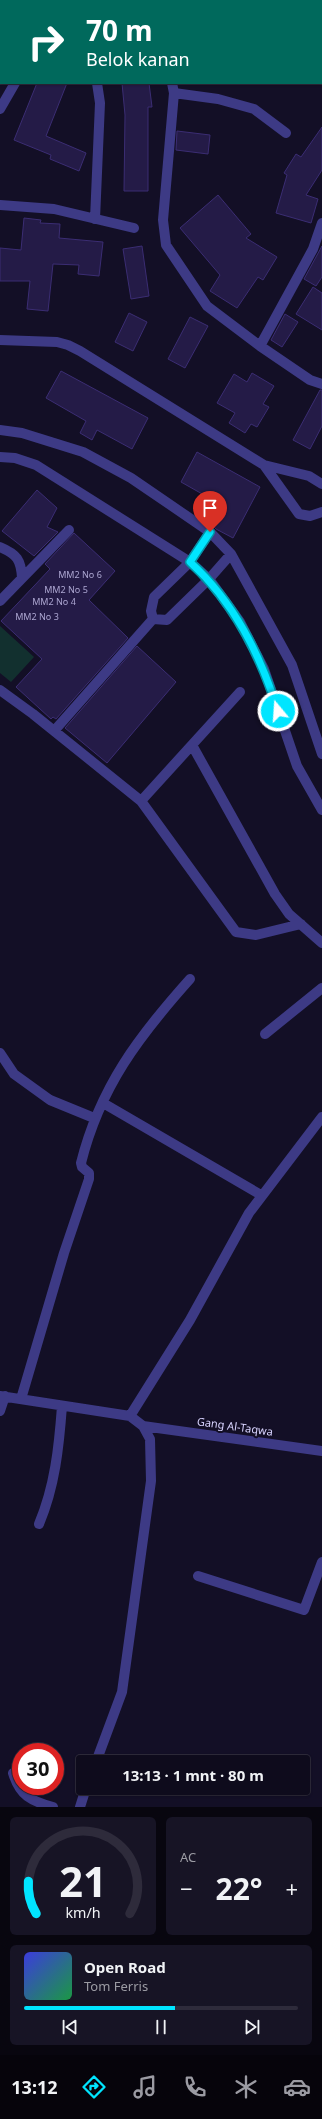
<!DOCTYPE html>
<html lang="id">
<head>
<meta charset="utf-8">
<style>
	body { margin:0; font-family:"Noto Sans",sans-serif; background:#171425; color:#f1f3f6; height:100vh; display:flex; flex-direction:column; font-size:15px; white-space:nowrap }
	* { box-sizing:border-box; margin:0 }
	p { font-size:13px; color:#9b9ba3 }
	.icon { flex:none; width:22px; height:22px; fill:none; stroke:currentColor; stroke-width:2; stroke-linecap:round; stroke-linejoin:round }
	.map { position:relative; height:1807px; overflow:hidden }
	.drawer { display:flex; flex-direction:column; gap:10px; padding:10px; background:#08060f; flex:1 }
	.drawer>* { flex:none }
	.hud { position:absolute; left:0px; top:0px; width:322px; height:84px; box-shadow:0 1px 3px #0004,0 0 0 1px #2e2b3b; background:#00695c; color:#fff; overflow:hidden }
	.speed { position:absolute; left:12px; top:1743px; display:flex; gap:8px; font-size:20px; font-weight:700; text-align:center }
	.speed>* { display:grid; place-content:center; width:52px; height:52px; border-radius:50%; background:#0e0b1c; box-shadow:0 1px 3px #0004,0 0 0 1px #2e2b3b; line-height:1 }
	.speed .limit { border:6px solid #d22; background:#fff; color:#111 }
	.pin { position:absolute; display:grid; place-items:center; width:34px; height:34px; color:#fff; margin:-41px -17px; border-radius:50% 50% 50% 0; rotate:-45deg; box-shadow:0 0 4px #0007 }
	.pin .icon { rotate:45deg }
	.me { position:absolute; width:44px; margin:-22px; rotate:342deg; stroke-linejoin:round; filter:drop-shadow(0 0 3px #0008) }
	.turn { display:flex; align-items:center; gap:14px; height:84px; padding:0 20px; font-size:18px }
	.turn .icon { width:52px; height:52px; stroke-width:2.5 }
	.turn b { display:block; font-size:28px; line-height:34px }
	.big { font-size:30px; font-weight:700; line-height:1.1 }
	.drawer .card { flex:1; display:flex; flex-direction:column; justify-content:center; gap:6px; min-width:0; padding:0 14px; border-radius:6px; background:#171425 }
	.drawer .dial { align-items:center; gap:0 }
	.dial svg { height:104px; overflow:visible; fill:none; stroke:#2e2b3b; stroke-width:7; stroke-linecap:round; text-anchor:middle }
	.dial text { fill:#f1f3f6; stroke:none }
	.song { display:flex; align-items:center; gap:12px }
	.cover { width:48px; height:48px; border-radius:6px; background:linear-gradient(135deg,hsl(240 70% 55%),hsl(140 70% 35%)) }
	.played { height:4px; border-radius:2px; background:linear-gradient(90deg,#00e5ff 55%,#2e2b3b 55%) }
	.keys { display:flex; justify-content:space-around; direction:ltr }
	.heat { display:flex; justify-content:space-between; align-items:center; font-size:22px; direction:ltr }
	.drawer .tiles { flex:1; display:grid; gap:10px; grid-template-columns:1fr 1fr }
	.card:last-child { grid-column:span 2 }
	.trip { position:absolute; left:76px; top:1755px; width:234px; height:40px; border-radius:4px; background:#0e0b1c; box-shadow:0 1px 3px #0004,0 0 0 1px #2e2b3b; font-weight:700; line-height:40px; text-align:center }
	.tab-bar { display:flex; height:64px; justify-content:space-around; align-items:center; background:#06040b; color:#9b9ba3 }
	.tab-bar .icon { width:28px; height:28px }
	.tab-bar .selected { color:#00e5ff }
	.tab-bar b { font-size:18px; color:#f1f3f6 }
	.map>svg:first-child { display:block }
</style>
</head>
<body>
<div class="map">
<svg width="322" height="1807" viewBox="0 0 322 1807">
	<rect width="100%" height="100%" fill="#130f26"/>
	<path fill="#12302f" d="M0 626 34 657 11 682 0 673Z"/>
	<path fill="#241b47" stroke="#3b2d73" d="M37 83H67L46 136 86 153 79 171 50 159 51 155 14 140Z
		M122 83H149L152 107H148V191H124L125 115Z
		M322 127V170L306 195 318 199 311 223 276 213 287 175 284 173 296 154 301 157Z
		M177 131 210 135 208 154 176 150Z
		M218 195 251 234 246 238 277 257 263 280 258 277 237 308 210 291 220 275 180 228Z
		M24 218 41 220 40 223 60 224 59 238 103 242 99 276 78 274 79 265 53 264 48 311 27 309 30 281H0V248L21 250Z
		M142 246 149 296 131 299 123 249Z
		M322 246V277L316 286 304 279Z
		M313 287 322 293V330L296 314Z
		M129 313 147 322 133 351 115 342Z
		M285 314 298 322 282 347 271 340Z
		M190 317 208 326 185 368 168 359Z
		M61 371 148 418 132 449 97 430 92 440 80 433 86 421 46 398Z
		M252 373 274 386 263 404 269 407 257 427 251 424 245 433 229 423 235 413 217 403 234 374 247 382Z
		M320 390H322V426L310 449 293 440Z
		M197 452 260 487 233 538 216 529 212 525 213 522 195 512 204 495 181 482Z
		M37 490 57 508 47 527 58 532 34 556 2 531Z
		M74 533 115 571 89 600 128 638 56 719 53 717 51 719 16 687 42 659 1 621 50 569 45 564Z
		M137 646 176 682 107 763 65 728Z"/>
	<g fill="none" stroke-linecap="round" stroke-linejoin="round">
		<path stroke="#3d3a85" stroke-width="10" d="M151 0V1
			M172 83 174 93 163 220 166 245 207 306 260 346 310 380 322 384
			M174 93 218 99 254 109 286 133
			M0 109 15 83
			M0 205 54 209 134 228
			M95 219 100 103 97 83
			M0 340 57 342 68 345 80 351 264 465 299 514 310 516 322 512
			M260 346 313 249 322 223
			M0 430 22 433 83 452 131 478 210 532 231 554 292 665 322 754
			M0 457 15 458 36 465 190 562 209 579 240 622 264 669 297 766 322 810
			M264 465 309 476 322 484
			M0 547C17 554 21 560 22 578
			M0 601 69 530
			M153 619 151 611 154 597 190 562 210 532
			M153 619 167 620 209 579 231 554
			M0 690 33 714 141 801 236 932 256 935 301 924
			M54 731 153 619
			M192 745 275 894 289 914 322 943
			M141 801 240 692
			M265 1034 322 988
			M0 1053 14 1074 50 1100 94 1118
			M103 1103 261 1195
			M0 1396 130 1416 143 1426 150 1439 151 1481 122 1692 96 1762
			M21 1399 64 1253 89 1179V1173L82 1167 81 1163C100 1087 139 1036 190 979
			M0 1411 5 1396
			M130 1416 190 1320 249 1213 322 1117
			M143 1426 322 1451
			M39 1524C55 1486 59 1447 62 1406
			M198 1576 304 1610 322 1562
			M13 1773C20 1796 31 1801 53 1807
			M80 1807 86 1788"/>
	</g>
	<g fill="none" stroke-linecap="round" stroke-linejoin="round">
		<defs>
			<path id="route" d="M210 532 190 562C234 602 260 654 278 711"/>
		</defs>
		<use href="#route" stroke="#0095a6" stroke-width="10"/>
		<use href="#route" stroke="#00e5ff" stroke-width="7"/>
	</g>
	<g text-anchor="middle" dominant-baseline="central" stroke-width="4" stroke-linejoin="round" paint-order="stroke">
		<g font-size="9" fill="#aca6d1">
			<text x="80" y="574">MM2 No 6</text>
			<text x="66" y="589">MM2 No 5</text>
			<text x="54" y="601">MM2 No 4</text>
			<text x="37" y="616">MM2 No 3</text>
		</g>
		<g font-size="11" fill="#d9d4ff" stroke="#130f26">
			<text transform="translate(235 1426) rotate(8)">Gang Al-Taqwa</text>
		</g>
	</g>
</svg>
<div class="speed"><div class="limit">30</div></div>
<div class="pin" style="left:210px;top:532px;background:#d93025"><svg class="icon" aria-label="arrive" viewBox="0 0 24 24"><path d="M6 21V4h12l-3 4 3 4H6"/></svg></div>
<svg class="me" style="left:278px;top:711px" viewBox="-20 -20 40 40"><circle r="17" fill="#00e5ff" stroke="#fff" stroke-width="3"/><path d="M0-11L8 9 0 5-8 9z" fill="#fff"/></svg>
<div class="trip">13:13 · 1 mnt · 80 m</div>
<div class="hud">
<div class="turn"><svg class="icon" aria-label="right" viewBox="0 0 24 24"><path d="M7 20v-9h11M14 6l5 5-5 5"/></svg><div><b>70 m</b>Belok kanan</div></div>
</div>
</div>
<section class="drawer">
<div class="tiles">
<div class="card dial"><svg viewBox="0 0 100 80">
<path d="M14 69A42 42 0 1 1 86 69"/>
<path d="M14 69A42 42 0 0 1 8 44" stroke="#00e5ff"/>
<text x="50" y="56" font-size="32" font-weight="700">21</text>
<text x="50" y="72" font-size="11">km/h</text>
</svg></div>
<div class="card"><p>AC</p>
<div class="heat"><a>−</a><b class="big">22°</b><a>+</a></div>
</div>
<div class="card">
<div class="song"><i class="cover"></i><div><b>Open Road</b><p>Tom Ferris</p></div></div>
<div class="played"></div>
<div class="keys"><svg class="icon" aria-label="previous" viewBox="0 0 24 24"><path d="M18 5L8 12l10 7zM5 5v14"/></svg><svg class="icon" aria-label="pause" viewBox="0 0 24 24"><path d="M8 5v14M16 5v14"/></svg><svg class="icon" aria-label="next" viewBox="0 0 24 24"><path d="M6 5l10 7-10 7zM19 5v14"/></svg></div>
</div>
</div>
</section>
<nav class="tab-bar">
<b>13:12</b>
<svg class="icon selected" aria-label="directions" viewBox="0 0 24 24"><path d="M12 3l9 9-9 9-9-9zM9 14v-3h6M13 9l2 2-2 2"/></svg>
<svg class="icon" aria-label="music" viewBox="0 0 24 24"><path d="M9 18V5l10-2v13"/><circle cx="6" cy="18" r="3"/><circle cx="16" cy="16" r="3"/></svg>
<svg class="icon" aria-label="phone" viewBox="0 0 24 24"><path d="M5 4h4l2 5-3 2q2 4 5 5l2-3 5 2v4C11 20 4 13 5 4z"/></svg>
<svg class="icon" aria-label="climate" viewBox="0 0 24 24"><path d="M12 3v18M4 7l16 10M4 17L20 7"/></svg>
<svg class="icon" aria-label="car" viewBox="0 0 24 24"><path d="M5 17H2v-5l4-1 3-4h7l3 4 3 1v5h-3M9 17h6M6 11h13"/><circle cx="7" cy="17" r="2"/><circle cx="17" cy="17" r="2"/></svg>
</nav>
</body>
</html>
